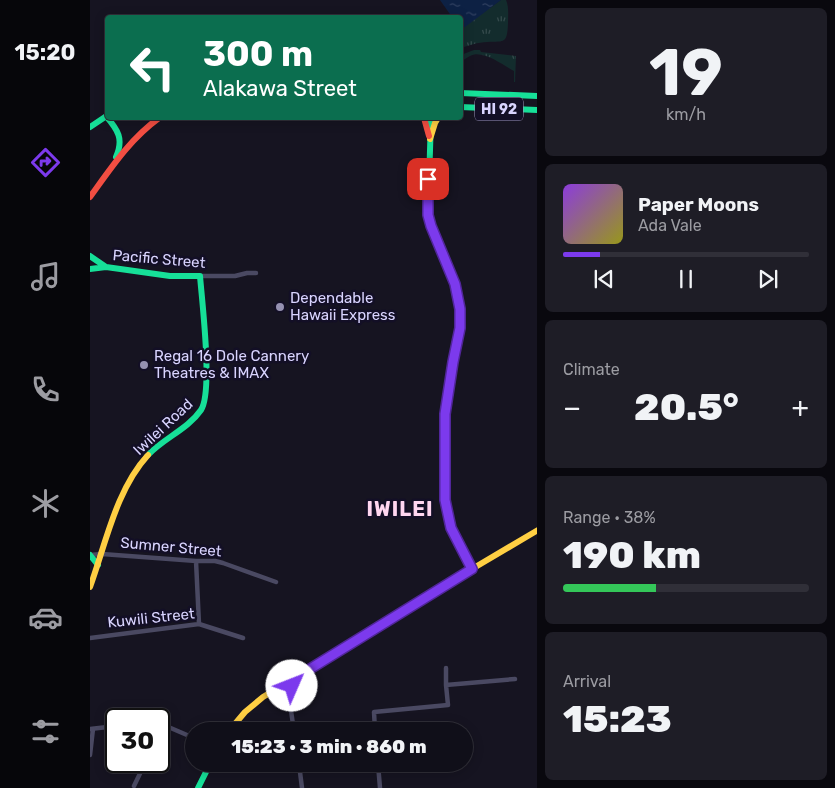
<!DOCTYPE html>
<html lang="en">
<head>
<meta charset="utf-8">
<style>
	body { margin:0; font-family:Rubik,sans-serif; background:#1e1d26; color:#f1f3f6; height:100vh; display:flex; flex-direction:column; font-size:19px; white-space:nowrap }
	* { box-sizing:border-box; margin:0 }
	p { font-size:16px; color:#9c9ca2 }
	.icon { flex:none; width:28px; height:28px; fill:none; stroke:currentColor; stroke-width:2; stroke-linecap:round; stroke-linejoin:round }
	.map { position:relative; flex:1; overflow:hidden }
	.panel { display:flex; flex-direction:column; gap:8px; padding:8px; background:#09080e; width:298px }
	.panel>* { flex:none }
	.banner { position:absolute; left:15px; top:15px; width:358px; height:105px; border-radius:5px; box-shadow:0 2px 12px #0003,0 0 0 1px #302f38; background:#0b6e4f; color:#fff; overflow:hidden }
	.speed { position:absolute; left:15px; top:708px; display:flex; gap:10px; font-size:25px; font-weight:700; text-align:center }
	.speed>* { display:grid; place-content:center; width:65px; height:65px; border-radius:50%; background:#100f19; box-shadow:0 2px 12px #0003,0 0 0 1px #302f38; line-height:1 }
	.speed .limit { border:2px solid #111; border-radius:8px; background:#fff; color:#111 }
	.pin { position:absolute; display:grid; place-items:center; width:42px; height:42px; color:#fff; margin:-21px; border-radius:10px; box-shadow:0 2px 8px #0006 }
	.me { position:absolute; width:55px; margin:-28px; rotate:46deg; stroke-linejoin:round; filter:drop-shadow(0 0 4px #0008) }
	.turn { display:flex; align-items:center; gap:18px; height:105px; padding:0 15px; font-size:22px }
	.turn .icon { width:65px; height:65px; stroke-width:2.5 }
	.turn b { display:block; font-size:35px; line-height:42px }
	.big { font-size:38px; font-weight:800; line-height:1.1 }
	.panel .widget { flex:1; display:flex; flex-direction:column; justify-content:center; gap:8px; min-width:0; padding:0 18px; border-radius:8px; background:#1e1d26 }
	.panel .dial { align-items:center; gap:0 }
	.dial b { font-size:65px; line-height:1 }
	.song { display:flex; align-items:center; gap:15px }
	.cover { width:60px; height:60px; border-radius:8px; background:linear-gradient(135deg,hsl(270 70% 55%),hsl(60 70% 35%)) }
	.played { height:5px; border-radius:2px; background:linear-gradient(90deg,#7c3aed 15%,#302f38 15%) }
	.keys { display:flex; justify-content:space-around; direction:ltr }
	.heat { display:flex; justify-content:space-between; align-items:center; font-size:28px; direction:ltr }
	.charge { height:8px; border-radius:4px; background:linear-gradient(90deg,#34c759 38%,#302f38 0) }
	.trip { position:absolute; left:95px; top:722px; width:288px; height:50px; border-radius:25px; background:#100f19; box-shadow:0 2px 12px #0003,0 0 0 1px #302f38; font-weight:800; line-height:50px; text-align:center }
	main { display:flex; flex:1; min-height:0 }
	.tabs { display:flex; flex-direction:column; width:90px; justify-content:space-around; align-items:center; background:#06060a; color:#9c9ca2 }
	.tabs .icon { width:35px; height:35px }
	.tabs .active { color:#7c3aed }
	.tabs b { font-size:22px; color:#f1f3f6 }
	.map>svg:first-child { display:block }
</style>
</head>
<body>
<main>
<nav class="tabs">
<b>15:20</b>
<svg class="icon active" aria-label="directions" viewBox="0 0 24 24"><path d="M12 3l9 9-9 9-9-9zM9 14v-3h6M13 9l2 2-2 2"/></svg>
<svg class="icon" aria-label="music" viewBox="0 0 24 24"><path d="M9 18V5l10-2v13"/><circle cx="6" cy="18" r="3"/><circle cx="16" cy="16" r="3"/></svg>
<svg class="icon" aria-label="phone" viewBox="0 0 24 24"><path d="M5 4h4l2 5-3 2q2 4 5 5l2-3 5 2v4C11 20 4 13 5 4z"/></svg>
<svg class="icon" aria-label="climate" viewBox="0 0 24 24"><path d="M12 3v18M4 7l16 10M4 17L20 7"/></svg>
<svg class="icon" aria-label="car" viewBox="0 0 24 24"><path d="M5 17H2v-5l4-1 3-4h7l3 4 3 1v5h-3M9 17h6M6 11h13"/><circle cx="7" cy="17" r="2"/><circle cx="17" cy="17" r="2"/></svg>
<svg class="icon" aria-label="filters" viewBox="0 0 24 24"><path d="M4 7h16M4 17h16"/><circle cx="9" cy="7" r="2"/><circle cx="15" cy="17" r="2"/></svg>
</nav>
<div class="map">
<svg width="448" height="788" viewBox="0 0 448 788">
	<defs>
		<pattern id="grass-tufts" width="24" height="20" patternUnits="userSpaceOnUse" patternTransform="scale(1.25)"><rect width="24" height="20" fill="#132c2d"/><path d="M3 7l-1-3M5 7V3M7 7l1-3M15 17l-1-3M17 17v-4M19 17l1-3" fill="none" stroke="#354a4c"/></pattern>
		<pattern id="water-ripples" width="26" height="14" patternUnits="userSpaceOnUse" patternTransform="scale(1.25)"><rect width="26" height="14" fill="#0d2144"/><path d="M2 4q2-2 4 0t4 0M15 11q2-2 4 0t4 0" fill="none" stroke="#304060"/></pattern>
	</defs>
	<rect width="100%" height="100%" fill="#161421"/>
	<path fill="url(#grass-tufts)" d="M411 0H416C419 7 418 15 418 23 417 44 415 41 397 42 388 42 378 46 370 48L371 38 373 36 370 32V26H375Z
		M384 50H390L391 52 426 56 425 82H424V71C413 65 392 49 380 56 376 58 374 60 370 62L372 60 371 55Z"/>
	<path fill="url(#water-ripples)" d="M350 0H411L375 27 370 26V18L362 17Z"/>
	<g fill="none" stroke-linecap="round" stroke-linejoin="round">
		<path stroke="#4a4962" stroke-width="4.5" d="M110 276H145L157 273H166
			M0 555 12 554 106 561H125L133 563 186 582
			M106 561 109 624
			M0 638 109 624 153 638
			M356 668V685
			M202 679 200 704 204 731
			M69 723 104 738
			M0 729 26 726
			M285 731 284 712 358 705 356 685 425 679
			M69 734 73 724
			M0 755 3 729
			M209 764 212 788
			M288 764 290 788
			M44 786 56 761"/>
		<path stroke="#16e098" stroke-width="6" d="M370 93 448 96
			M370 107 448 110
			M16 116C28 130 34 139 26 157
			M341 118 338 215 343 235 367 291 370 309V328L363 362 355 414V486
			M0 127 18 115
			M0 256 16 267
			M0 269 16 267 80 276H110C112 301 123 392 111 410 98 429 74 438 58 455
			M0 555 8 565
			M108 788 120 764"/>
		<path stroke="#ffcf43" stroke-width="6" d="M340 139 345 123 348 118
			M0 587C16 543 26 490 58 455
			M139 731 155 712 173 697 382 569 448 530"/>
		<path stroke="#f24e42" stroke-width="6" d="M334 118 339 136
			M0 197C21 168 40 139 69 118
			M355 486V501L361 528 382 569"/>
	</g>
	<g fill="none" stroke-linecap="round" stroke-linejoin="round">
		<defs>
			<path id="route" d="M202 686V680L382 569 361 528 355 500V414L363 362 370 328V309L365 284 341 226 338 215V179"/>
		</defs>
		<use href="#route" stroke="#51269a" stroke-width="12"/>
		<use href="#route" stroke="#7c3aed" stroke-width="9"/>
	</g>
	<g fill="#9591b1" stroke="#130f26" stroke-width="2">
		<circle cx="190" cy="307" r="5"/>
		<circle cx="54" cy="365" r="5"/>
	</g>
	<g text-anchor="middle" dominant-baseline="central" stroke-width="5" stroke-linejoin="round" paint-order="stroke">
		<rect fill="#130f26" stroke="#9e99be" stroke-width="1" x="385" y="97.5" width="48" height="23" rx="4"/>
		<g font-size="14" font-weight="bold" fill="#d9d4ff">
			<text x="409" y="109">HI 92</text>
		</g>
		<g font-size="15" fill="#d9d4ff" stroke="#130f26">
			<text transform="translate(69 259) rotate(5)">Pacific Street</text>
			<text transform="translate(73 427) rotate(-43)">Iwilei Road</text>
			<text transform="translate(81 547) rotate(5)">Sumner Street</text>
			<text transform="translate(61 618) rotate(-6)">Kuwili Street</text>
		</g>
		<g font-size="15" fill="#d9d4ff" stroke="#130f26" text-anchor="start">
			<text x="200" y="298">Dependable<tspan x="200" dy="17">Hawaii Express</tspan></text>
			<text x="64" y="356">Regal 16 Dole Cannery<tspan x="64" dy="17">Theatres &amp; IMAX</tspan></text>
		</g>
		<g font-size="20" font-weight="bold" letter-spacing="1" fill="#ffd6f0" stroke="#130f26">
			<text x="310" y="509">IWILEI</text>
		</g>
	</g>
</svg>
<div class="speed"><div class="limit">30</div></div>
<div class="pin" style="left:338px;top:179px;background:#d93025"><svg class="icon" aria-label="arrive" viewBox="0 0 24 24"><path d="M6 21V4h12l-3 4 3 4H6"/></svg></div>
<svg class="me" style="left:202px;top:686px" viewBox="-20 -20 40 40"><circle r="19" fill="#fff"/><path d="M0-13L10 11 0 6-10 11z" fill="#7c3aed"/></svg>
<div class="trip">15:23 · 3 min · 860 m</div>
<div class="banner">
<div class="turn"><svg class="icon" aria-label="left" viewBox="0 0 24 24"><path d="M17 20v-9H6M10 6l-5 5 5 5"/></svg><div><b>300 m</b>Alakawa Street</div></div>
</div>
</div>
<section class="panel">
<div class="widget dial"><b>19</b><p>km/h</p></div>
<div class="widget">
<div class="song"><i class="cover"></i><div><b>Paper Moons</b><p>Ada Vale</p></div></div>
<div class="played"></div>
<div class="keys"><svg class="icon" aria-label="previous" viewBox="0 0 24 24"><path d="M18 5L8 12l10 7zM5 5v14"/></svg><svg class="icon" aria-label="pause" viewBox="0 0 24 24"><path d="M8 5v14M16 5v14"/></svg><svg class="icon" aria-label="next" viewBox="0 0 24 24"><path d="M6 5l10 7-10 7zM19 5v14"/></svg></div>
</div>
<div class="widget"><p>Climate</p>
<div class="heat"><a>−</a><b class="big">20.5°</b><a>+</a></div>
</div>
<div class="widget"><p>Range · 38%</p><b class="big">190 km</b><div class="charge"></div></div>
<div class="widget"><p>Arrival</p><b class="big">15:23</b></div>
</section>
</main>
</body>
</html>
